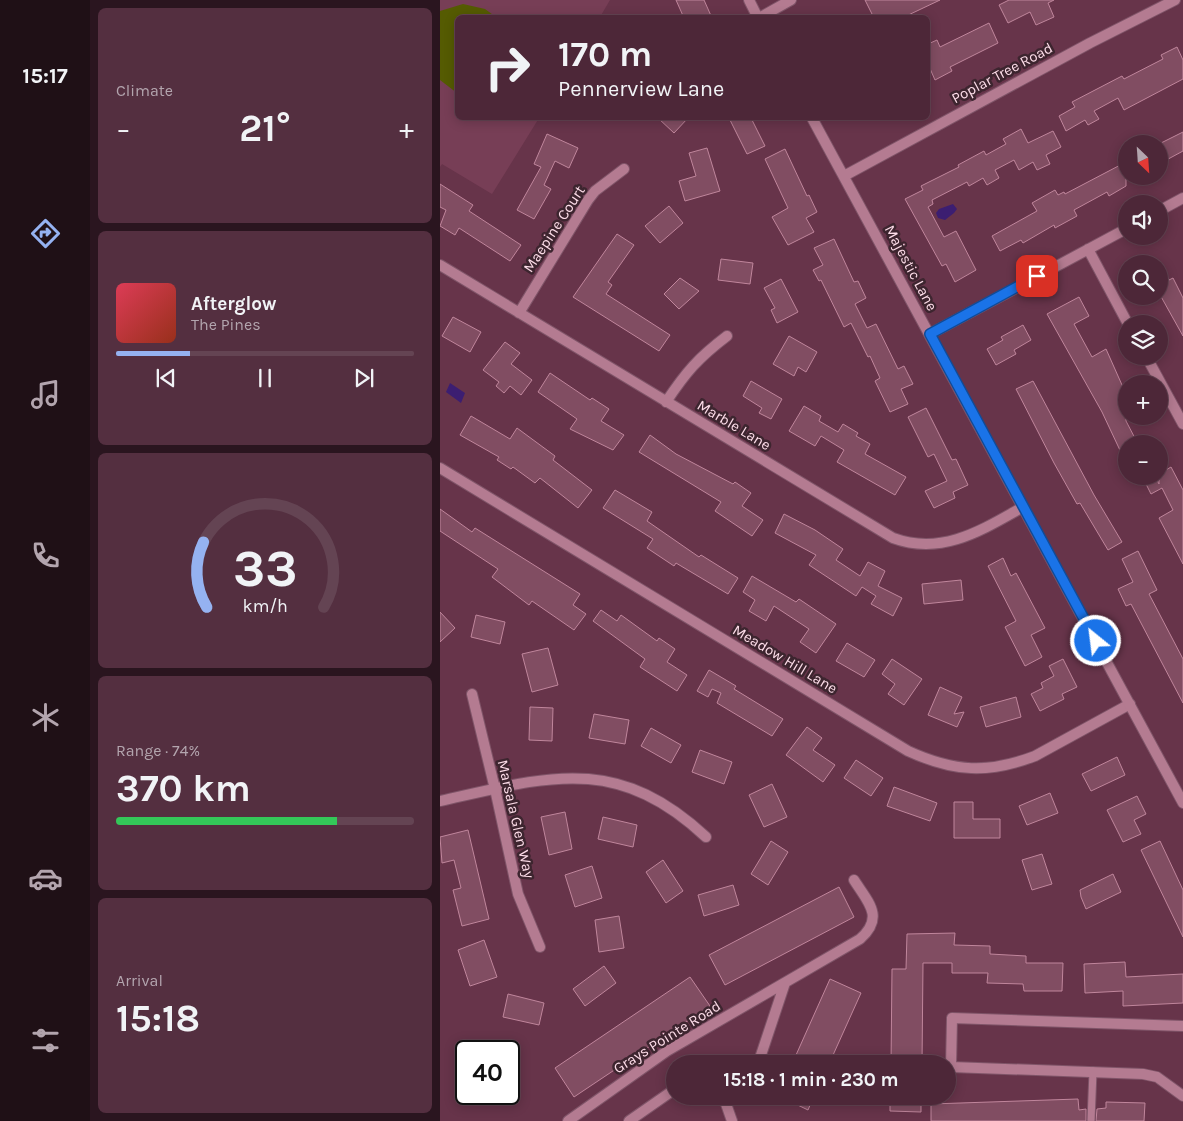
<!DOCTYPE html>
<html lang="en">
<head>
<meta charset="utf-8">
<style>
	body { margin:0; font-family:Karla,sans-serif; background:#542f40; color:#f1f3f6; height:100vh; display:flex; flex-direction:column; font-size:19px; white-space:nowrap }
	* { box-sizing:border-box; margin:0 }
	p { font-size:16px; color:#b3a5ae }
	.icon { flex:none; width:28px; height:28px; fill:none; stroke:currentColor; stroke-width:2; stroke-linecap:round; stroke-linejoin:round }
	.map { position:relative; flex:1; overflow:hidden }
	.details { display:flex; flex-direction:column; gap:8px; padding:8px; background:#2a151f; width:350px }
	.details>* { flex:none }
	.banner { position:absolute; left:15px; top:15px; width:475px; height:105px; border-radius:8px; box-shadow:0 2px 12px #0003,0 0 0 1px #644453; background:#4d2738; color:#f1f3f6; overflow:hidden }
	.needle { width:32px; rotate:155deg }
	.buttons { position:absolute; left:678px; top:135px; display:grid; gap:10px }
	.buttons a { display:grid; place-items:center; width:50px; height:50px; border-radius:50%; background:#4d2738; box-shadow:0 2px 12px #0003,0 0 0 1px #644453; font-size:25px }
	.speed { position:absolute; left:15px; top:1040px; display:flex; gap:10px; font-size:25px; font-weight:700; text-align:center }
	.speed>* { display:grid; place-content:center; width:65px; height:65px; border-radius:50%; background:#4d2738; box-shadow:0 2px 12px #0003,0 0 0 1px #644453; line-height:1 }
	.speed .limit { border:2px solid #111; border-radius:8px; background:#fff; color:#111 }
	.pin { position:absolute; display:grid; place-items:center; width:42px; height:42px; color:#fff; margin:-21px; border-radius:10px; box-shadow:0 2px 8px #0006 }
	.me { position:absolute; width:55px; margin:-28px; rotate:331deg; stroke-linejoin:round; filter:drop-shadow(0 0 4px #0008) }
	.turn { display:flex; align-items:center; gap:18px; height:105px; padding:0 20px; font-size:22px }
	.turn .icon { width:65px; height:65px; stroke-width:2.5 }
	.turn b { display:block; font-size:35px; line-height:42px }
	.big { font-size:38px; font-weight:700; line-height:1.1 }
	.details .card { flex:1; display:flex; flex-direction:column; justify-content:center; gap:8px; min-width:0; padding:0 18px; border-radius:8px; background:#542f40 }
	.details .dial { align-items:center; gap:0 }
	.dial svg { height:130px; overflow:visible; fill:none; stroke:#644453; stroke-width:7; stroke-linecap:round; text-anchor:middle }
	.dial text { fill:#f1f3f6; stroke:none }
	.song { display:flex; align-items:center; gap:15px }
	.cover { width:60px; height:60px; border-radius:8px; background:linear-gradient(135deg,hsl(350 70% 55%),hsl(10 70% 35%)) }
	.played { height:5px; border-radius:2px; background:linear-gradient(90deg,#95b2f1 25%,#644453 25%) }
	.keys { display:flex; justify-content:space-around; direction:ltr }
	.heat { display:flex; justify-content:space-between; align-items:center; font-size:28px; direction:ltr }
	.charge { height:8px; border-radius:4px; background:linear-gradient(90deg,#34c759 74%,#644453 0) }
	.trip { position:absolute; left:226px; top:1055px; width:290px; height:50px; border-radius:25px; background:#4d2738; box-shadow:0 2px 12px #0003,0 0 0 1px #644453; font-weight:700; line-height:50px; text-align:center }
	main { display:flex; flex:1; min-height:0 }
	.dock { display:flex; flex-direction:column; width:90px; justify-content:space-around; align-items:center; background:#1f1016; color:#b3a5ae }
	.dock .icon { width:35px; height:35px }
	.dock .current { color:#95b2f1 }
	.dock b { font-size:22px; color:#f1f3f6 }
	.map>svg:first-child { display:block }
</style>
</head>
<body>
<main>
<nav class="dock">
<b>15:17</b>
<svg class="icon current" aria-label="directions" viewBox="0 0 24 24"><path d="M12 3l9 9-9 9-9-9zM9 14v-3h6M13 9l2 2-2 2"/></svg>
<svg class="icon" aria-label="music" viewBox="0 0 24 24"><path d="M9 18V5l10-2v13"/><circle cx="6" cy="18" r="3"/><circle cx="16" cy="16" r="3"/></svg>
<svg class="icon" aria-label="phone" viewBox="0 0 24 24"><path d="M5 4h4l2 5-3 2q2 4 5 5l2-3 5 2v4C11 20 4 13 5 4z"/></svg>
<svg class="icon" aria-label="climate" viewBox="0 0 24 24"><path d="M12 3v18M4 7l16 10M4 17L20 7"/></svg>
<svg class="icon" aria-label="car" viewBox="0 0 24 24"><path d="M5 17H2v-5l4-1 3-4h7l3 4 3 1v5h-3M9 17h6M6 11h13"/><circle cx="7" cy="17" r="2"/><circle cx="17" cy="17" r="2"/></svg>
<svg class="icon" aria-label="filters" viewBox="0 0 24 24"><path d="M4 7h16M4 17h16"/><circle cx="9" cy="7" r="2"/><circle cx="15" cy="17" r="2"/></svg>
</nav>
<section class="details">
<div class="card"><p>Climate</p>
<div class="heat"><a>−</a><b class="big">21°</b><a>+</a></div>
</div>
<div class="card">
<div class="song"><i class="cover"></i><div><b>Afterglow</b><p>The Pines</p></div></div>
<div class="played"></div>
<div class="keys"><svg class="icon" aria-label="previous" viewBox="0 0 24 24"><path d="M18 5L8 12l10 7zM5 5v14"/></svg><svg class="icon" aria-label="pause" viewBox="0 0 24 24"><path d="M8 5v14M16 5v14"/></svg><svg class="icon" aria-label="next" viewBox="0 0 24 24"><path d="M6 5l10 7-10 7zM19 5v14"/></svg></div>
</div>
<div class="card dial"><svg viewBox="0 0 100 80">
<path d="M14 69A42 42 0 1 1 86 69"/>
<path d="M14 69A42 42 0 0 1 12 29" stroke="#95b2f1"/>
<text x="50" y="56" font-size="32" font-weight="700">33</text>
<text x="50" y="72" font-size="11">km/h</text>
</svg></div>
<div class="card"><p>Range · 74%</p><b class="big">370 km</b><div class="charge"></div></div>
<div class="card"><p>Arrival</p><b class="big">15:18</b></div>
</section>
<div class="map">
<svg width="743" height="1121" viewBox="0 0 743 1121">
	<rect width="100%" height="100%" fill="#67344a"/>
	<path fill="#773e56" d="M0 0H170L160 17 18 18V118H99L52 194 2 164 0 167Z"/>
	<path fill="#555b02" d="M23 4 45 9 56 17 18 18 17 93 0 80V11Z"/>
	<path fill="#3c1e71" d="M513 204 517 209 514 213 505 220 498 218 496 213 499 209Z
		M10 383 25 393 21 403 6 392Z"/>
	<path fill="#814d62" stroke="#c0869c" d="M236 0H264L272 18H244Z
		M425 0H500L462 18H434Z
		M569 0H614L608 3 614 17 596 25 590 12 568 23 559 5Z
		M549 23 558 43 510 67 512 71 495 80 488 64V44L497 40 500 47Z
		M737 47 743 60V79L684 110 678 98 654 111 659 119 648 125 645 120 626 131 619 116 635 107 632 102 682 76 684 79 723 59 721 55Z
		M218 118H248L234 133Z
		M289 118H311L325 146 307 154Z
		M581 129 588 143 613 131 621 147 606 155 610 164 597 170 593 162 579 170 574 160 555 170 559 178 547 185 543 178 529 186 527 182 492 200 493 204 488 207 504 237 516 231 536 270 515 282 506 264 502 266 465 199 483 190 481 186 519 167 518 165 544 151 546 155 566 144 563 139Z
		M743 132V151L719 164V144Z
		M107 134 138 148 129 168 115 161 104 185 111 189 94 219 77 210 101 167 94 164Z
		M267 148 280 191 245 201 239 181 256 176 249 153Z
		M345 149 367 196 369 195 377 212 366 218 374 232 348 245 332 217 348 208 325 159Z
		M686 162V186L669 196 667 192 634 210 637 216 615 228 614 225 583 243 581 240 560 251 552 236 597 211 592 203 615 190 618 195 624 192 625 194Z
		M0 184 33 205 29 211 81 245 70 261 19 228 15 235 0 226 6 210 0 207Z
		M229 206 243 223 220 243 205 226Z
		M177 234 194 245 168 282 172 285 166 294 230 335 219 351 133 297Z
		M394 239 414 282 418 281 426 298 415 304 427 328 436 324 458 369 464 366 473 384 461 389 468 404 450 412 435 381 440 378 430 356 428 357 411 323 404 327 381 280 379 281 373 270 383 265 374 248Z
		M281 259 313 263 310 284 278 280Z
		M719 261 729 280 733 278 743 298V336L719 293Z
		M240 278 259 291 239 309 224 294Z
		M341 279 358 312 337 323 331 310 335 308 324 288Z
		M639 297 649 316 634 324 652 357 666 349 686 394V421L698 444H686V463L662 412 607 314Z
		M13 317 41 332 30 352 2 336Z
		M583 325 591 340 574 350 576 354 556 365 547 349 563 340 561 337Z
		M349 336 377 352 366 372 358 367 354 376 333 364Z
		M65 342 80 353 71 364 92 380 81 395 70 386 64 393 56 386 59 382 43 370Z
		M110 373 150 400 152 398 169 409 161 421 184 435 173 450 130 429 137 419 98 392Z
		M311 381 342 399 331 419 319 413 322 408 303 396Z
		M593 381 654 495 682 542 668 550 640 503 637 504 614 463 576 389Z
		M364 406 381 416 379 421 398 432 403 424 418 433 416 436 430 444 425 454 466 477 455 495 397 462 404 450 381 436 375 446 349 431Z
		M486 408 512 460 516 459 528 485 513 492 515 498 494 508 485 491 507 481 494 454 488 457 468 417Z
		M31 416 70 439 77 428 115 456 113 460 152 490 138 508 100 478 95 483 73 467 71 469 57 460 59 457 20 435Z
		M210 435 236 454 293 484 295 482 311 493 302 506 323 520 312 536 275 511 281 502 199 452Z
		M731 467 743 490V564L719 518 733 510 722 488 711 494 702 476H715L719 484V474Z
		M175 490 212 512 207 521 259 557 261 555 298 578 288 594 236 563 234 566 207 548 213 539 163 508Z
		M0 509 32 532 35 528 140 594 133 605 146 614 134 630 92 601 89 605 52 577 58 569 0 531Z
		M344 514 375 530 403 549 396 560 420 576 428 562 445 571 438 586 462 598 453 616 431 604 436 596 422 587 416 596 369 565 376 555 335 533Z
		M698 551 717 590 709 594 743 659V703L691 604 686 606 678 589 693 582 682 559Z
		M563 558 571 576 576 573 605 628 591 635 602 657 585 666 565 627 576 621 548 566Z
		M312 576 356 602 359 599 396 624 376 653 360 642 369 629 334 606 326 621 309 611 315 600 303 592Z
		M521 580 523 600 484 604 482 584Z
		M161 610 177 621 181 615 217 641 219 638 235 649 227 662 247 675 237 691 200 667 205 659 153 621Z
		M0 612 15 628 0 642Z
		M36 615 65 622 60 644 31 637Z
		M407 643 435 660 424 677 396 661Z
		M108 648 118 685 92 692 82 654Z
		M452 659 482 679 464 705 448 694 455 684 442 674Z
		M623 659 637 687 622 694 624 699 600 711 591 694 603 688 601 683 614 676 609 666Z
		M269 670 296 686 294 689 343 719 332 736 277 703 281 693 272 689 268 697 257 691Z
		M500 687 522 697 514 714 524 712 517 727 488 715Z
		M576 697 581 717 546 727 540 707Z
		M90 707 113 708 112 741 89 740Z
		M154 714 189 720 185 744 149 738Z
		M367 727 382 738 373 750 395 765 383 782 346 755Z
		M211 728 241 745 231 763 201 746Z
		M260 750 292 762 284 784 252 772Z
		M677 757 685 775 651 791 642 774Z
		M416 760 443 778 431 796 404 778Z
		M332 784 347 817 324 827 309 795Z
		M454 787 497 803 490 821 447 806Z
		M610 793 618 813 587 825 579 806Z
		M697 796 706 814 694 820 701 834 683 842 667 810Z
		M514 802H533V819H560V838H514Z
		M125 812 132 849 109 855 101 817Z
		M163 817 197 825 193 847 158 839Z
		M28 830 49 919 22 926 13 890 21 888 14 860 2 863 0 837Z
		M331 841 348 852 328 885 311 874Z
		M720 841 743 890V937L701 850Z
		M602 854 612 884 592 890 582 860Z
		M223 860 243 891 226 903 206 872Z
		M152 866 162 898 135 907 125 875Z
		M673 874 681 892 646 909 641 897 640 890Z
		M293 885 299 905 264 916 258 895Z
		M399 887 414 917 285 985 269 955Z
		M179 916 184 948 159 952 155 920Z
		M515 933 514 945 550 946V954L586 956V963H623L622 991H584L583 984 547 983 548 973H512V963H483L482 1064H451L452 969H466L467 934Z
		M44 940 57 977 30 986 18 950Z
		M685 962 686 977 743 974V1003L683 1006V991L645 993 644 964Z
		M164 966 176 983 145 1006 133 989Z
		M250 977 270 1006 134 1097 115 1068Z
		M390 979 421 993 389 1064H352Z
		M68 994 104 1003 99 1025 63 1017Z
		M339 1096H374L368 1110Z
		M450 1096H481V1112L450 1111Z
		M638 1099 639 1110 646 1109V1121H491V1104Z
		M666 1102 705 1103 704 1121H656L657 1109 666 1108Z"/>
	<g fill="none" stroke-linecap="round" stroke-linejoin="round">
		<defs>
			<path id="service" d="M651 1121 653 1071"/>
			<path id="minor" d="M319 18 351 0
				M719 211 743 198
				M648 249 688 324
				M0 265 453 538C502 556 542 530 583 507
				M79 313 148 200 155 191 184 169
				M490 334 686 229
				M706 356 743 424
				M226 402C246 372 258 358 287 336
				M0 468 468 751C514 772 548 774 595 756L690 704
				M32 694 55 789 78 894 100 947
				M0 801C107 777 176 753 266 837
				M743 1026 512 1018 511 1067 703 1074 717 1077 743 1096
				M318 1064 345 983
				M268 1096 285 1101 292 1121
				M128 1121 227 1051 420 939C445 917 428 902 414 880
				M189 1121 235 1089"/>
			<path id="tertiary" d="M309 0 318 18
				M372 118 743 803
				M404 176 650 43 735 0"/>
		</defs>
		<use href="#service" stroke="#7f5468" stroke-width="9"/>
		<use href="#minor" stroke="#7f5468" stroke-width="12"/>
		<use href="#tertiary" stroke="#7f5468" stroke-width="12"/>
		<use href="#service" stroke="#b47b91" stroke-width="7"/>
		<use href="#minor" stroke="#b47b91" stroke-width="10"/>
		<use href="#tertiary" stroke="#b47b91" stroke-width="10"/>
	</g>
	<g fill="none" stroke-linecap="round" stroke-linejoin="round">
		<defs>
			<path id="route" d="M597 276 490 334 656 641"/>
		</defs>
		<use href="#route" stroke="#114b97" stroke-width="12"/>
		<use href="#route" stroke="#1a73e8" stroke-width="9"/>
	</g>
	<g text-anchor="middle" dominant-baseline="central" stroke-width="5" stroke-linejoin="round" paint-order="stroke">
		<g font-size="15" fill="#fddde9" stroke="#3d252f">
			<text transform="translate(562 73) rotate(-28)">Poplar Tree Road</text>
			<text transform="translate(114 229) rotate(-57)">Maepine Court</text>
			<text transform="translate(471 268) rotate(62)">Majestic Lane</text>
			<text transform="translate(294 425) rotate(31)">Marble Lane</text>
			<text transform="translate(345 659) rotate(31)">Meadow Hill Lane</text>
			<text transform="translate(76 819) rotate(77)">Marsala Glen Way</text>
			<text transform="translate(227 1037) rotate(-32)">Grays Pointe Road</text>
		</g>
	</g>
</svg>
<div class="buttons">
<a><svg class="needle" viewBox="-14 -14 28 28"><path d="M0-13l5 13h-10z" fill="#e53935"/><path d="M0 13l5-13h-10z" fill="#b3a5ae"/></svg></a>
<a><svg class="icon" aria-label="sound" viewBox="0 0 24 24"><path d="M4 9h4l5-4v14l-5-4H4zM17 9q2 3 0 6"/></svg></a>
<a><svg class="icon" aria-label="search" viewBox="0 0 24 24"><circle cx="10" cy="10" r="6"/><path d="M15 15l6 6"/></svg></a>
<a><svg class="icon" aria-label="layers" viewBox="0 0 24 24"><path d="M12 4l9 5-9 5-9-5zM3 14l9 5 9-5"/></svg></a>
<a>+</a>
<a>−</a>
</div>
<div class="speed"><div class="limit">40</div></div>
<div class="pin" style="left:597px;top:276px;background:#d93025"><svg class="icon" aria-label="arrive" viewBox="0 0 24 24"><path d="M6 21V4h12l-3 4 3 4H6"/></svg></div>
<svg class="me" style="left:656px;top:641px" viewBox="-20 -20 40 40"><circle r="17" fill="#1a73e8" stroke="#fff" stroke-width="3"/><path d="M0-11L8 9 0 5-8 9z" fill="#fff"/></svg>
<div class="trip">15:18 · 1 min · 230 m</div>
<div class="banner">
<div class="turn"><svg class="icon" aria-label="right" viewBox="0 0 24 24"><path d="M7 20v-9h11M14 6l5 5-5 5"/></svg><div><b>170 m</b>Pennerview Lane</div></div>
</div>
</div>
</main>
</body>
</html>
